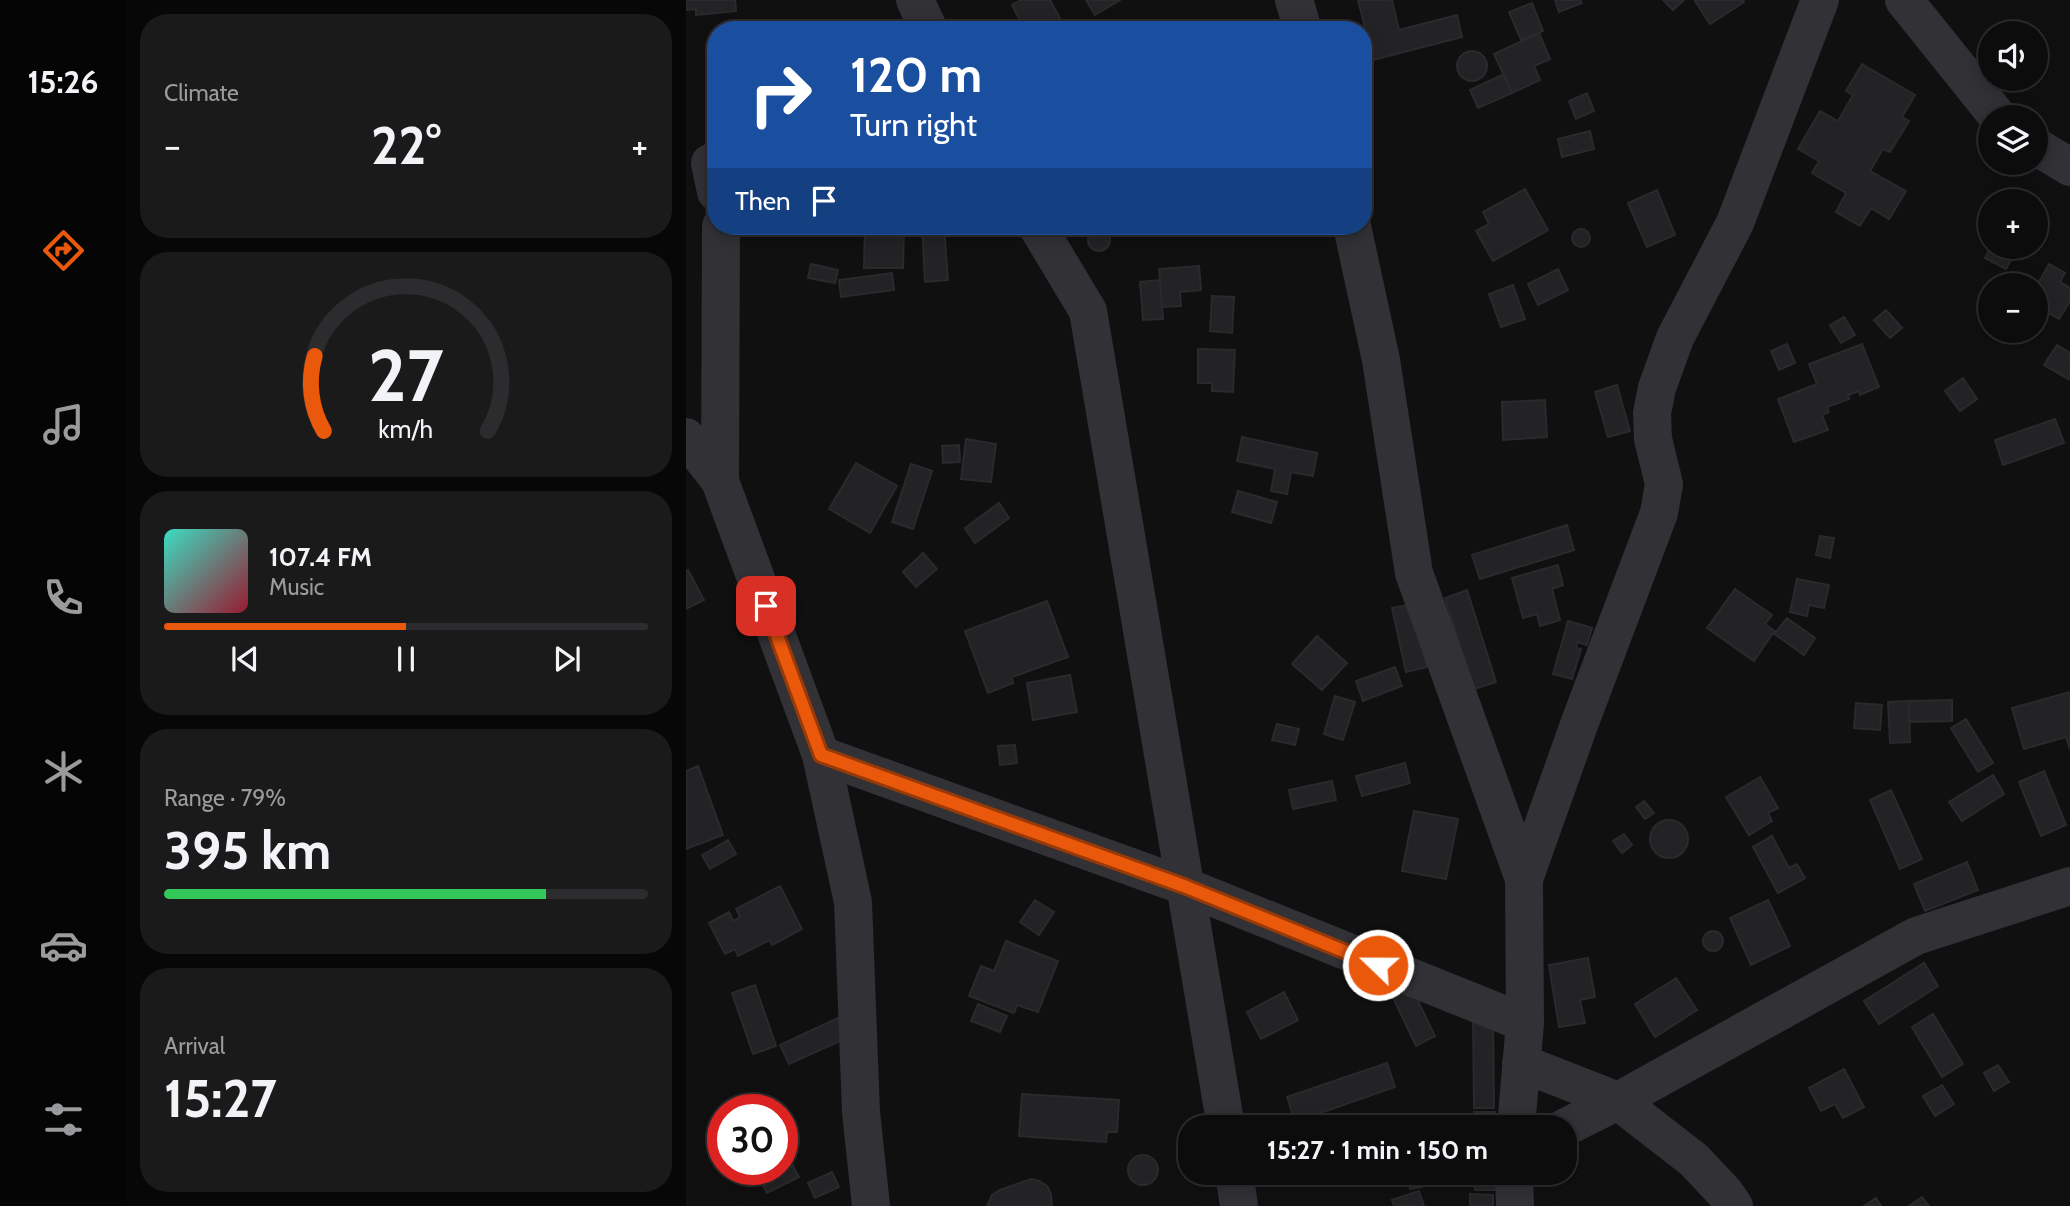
<!DOCTYPE html>
<html lang="en">
<head>
<meta charset="utf-8">
<style>
	body { margin:0; font-family:Cabin,sans-serif; background:#1a1a1b; color:#f1f3f6; height:100vh; display:flex; flex-direction:column; font-size:26px; white-space:nowrap }
	* { box-sizing:border-box; margin:0 }
	p { font-size:23px; color:#9a9b9d }
	.icon { flex:none; width:38px; height:38px; fill:none; stroke:currentColor; stroke-width:2; stroke-linecap:round; stroke-linejoin:round }
	.map { position:relative; flex:1; overflow:hidden }
	.sheet { display:flex; flex-direction:column; gap:14px; padding:14px; background:#070707; width:560px }
	.sheet>* { flex:none }
	.top-card { position:absolute; left:21px; top:21px; width:665px; height:214px; border-radius:28px; box-shadow:0 4px 18px #0003,0 0 0 2px #2c2c2e; background:#1a4fa0; color:#fff; overflow:hidden }
	.tools { position:absolute; left:1292px; top:21px; display:grid; gap:14px }
	.tools a { display:grid; place-items:center; width:70px; height:70px; border-radius:50%; background:#0c0c0d; box-shadow:0 4px 18px #0003,0 0 0 2px #2c2c2e; font-size:35px }
	.speed { position:absolute; left:21px; top:1094px; display:flex; gap:14px; font-size:35px; font-weight:700; text-align:center }
	.speed>* { display:grid; place-content:center; width:91px; height:91px; border-radius:50%; background:#0c0c0d; box-shadow:0 4px 18px #0003,0 0 0 2px #2c2c2e; line-height:1 }
	.speed .limit { border:10px solid #d22; background:#fff; color:#111 }
	.pin { position:absolute; display:grid; place-items:center; width:60px; height:60px; color:#fff; margin:-30px; border-radius:14px; box-shadow:0 4px 10px #0006 }
	.me { position:absolute; width:77px; margin:-38px; rotate:292deg; stroke-linejoin:round; filter:drop-shadow(0 0 5px #0008) }
	.turn { display:flex; align-items:center; gap:24px; height:147px; padding:0 28px; font-size:32px }
	.turn .icon { width:91px; height:91px; stroke-width:2.5 }
	.turn b { display:block; font-size:49px; line-height:60px }
	.then { display:flex; align-items:center; height:66px; padding:0 28px; background:#0003; gap:14px; font-size:26px }
	.big { font-size:52px; font-weight:700; line-height:1.1 }
	.sheet .tile { flex:1; display:flex; flex-direction:column; justify-content:center; gap:10px; min-width:0; padding:0 24px; border-radius:28px; background:#1a1a1b }
	.sheet .dial { align-items:center; gap:0 }
	.dial svg { height:182px; overflow:visible; fill:none; stroke:#2c2c2e; stroke-width:7; stroke-linecap:round; text-anchor:middle }
	.dial text { fill:#f1f3f6; stroke:none }
	.song { display:flex; align-items:center; gap:21px }
	.cover { width:84px; height:84px; border-radius:10px; background:linear-gradient(135deg,hsl(170 70% 55%),hsl(350 70% 35%)) }
	.played { height:7px; border-radius:4px; background:linear-gradient(90deg,#ea580c 50%,#2c2c2e 50%) }
	.keys { display:flex; justify-content:space-around; direction:ltr }
	.heat { display:flex; justify-content:space-between; align-items:center; font-size:38px; direction:ltr }
	.charge { height:10px; border-radius:5px; background:linear-gradient(90deg,#34c759 79%,#2c2c2e 0) }
	.trip { position:absolute; left:492px; top:1115px; width:399px; height:70px; border-radius:28px; background:#0c0c0d; box-shadow:0 4px 18px #0003,0 0 0 2px #2c2c2e; font-weight:700; line-height:70px; text-align:center }
	main { display:flex; flex:1; min-height:0 }
	.tab-bar { display:flex; flex-direction:column; width:126px; justify-content:space-around; align-items:center; background:#050505; color:#9a9b9d }
	.tab-bar .icon { width:49px; height:49px }
	.tab-bar .active { color:#ea580c }
	.tab-bar b { font-size:32px; color:#f1f3f6 }
	.map>svg:first-child { display:block }
</style>
</head>
<body>
<main>
<nav class="tab-bar">
<b>15:26</b>
<svg class="icon active" aria-label="directions" viewBox="0 0 24 24"><path d="M12 3l9 9-9 9-9-9zM9 14v-3h6M13 9l2 2-2 2"/></svg>
<svg class="icon" aria-label="music" viewBox="0 0 24 24"><path d="M9 18V5l10-2v13"/><circle cx="6" cy="18" r="3"/><circle cx="16" cy="16" r="3"/></svg>
<svg class="icon" aria-label="phone" viewBox="0 0 24 24"><path d="M5 4h4l2 5-3 2q2 4 5 5l2-3 5 2v4C11 20 4 13 5 4z"/></svg>
<svg class="icon" aria-label="climate" viewBox="0 0 24 24"><path d="M12 3v18M4 7l16 10M4 17L20 7"/></svg>
<svg class="icon" aria-label="car" viewBox="0 0 24 24"><path d="M5 17H2v-5l4-1 3-4h7l3 4 3 1v5h-3M9 17h6M6 11h13"/><circle cx="7" cy="17" r="2"/><circle cx="17" cy="17" r="2"/></svg>
<svg class="icon" aria-label="filters" viewBox="0 0 24 24"><path d="M4 7h16M4 17h16"/><circle cx="9" cy="7" r="2"/><circle cx="15" cy="17" r="2"/></svg>
</nav>
<section class="sheet">
<div class="tile"><p>Climate</p>
<div class="heat"><a>−</a><b class="big">22°</b><a>+</a></div>
</div>
<div class="tile dial"><svg viewBox="0 0 100 80">
<path d="M14 69A42 42 0 1 1 86 69"/>
<path d="M14 69A42 42 0 0 1 10 36" stroke="#ea580c"/>
<text x="50" y="56" font-size="32" font-weight="700">27</text>
<text x="50" y="72" font-size="11">km/h</text>
</svg></div>
<div class="tile">
<div class="song"><i class="cover"></i><div><b>107.4 FM</b><p>Music</p></div></div>
<div class="played"></div>
<div class="keys"><svg class="icon" aria-label="previous" viewBox="0 0 24 24"><path d="M18 5L8 12l10 7zM5 5v14"/></svg><svg class="icon" aria-label="pause" viewBox="0 0 24 24"><path d="M8 5v14M16 5v14"/></svg><svg class="icon" aria-label="next" viewBox="0 0 24 24"><path d="M6 5l10 7-10 7zM19 5v14"/></svg></div>
</div>
<div class="tile"><p>Range · 79%</p><b class="big">395 km</b><div class="charge"></div></div>
<div class="tile"><p>Arrival</p><b class="big">15:27</b></div>
</section>
<div class="map">
<svg width="1384" height="1206" viewBox="0 0 1384 1206">
	<rect width="100%" height="100%" fill="#101011"/>
	<path fill="#232325" stroke="#2a2a2d" stroke-width="2" d="M0 0H49L50 11 10 15V9L0 10Z
		M335 0H364L380 29 339 30 326 5Z
		M400 0H434L409 15Z
		M672 0H706L713 30 771 15 776 37 687 60Z
		M869 0H894L896 3 873 12Z
		M977 0H998L987 10Z
		M1010 0H1057L1058 2 1024 24 1009 1Z
		M846 3 857 31 835 40 823 12Z
		M853 33 864 59 848 66 854 80 826 93 808 54Z
		M771 66a15 15 0 1 1 30 0a15 15 0 1 1-30 0Z
		M1176 64 1229 95 1216 117 1223 121 1204 152 1197 149 1184 171 1220 191 1203 219 1185 208 1174 226 1150 212 1160 193 1126 173 1133 161 1112 149 1134 111 1152 121 1167 95 1160 91Z
		M818 74 826 93 792 108 784 90Z
		M901 93 908 111 890 119 883 101Z
		M904 131 908 149 876 157 872 139Z
		M839 189 862 230 807 261 790 231 803 224 797 212Z
		M971 190 989 235 961 247 942 203Z
		M179 226H218L217 268H178Z
		M236 226H258L262 280 239 282Z
		M886 238a9 9 0 1 1 18 0a9 9 0 1 1-18 0Z
		M402 240a11 11 0 1 1 22 0a11 11 0 1 1-22 0Z
		M1305 247H1317L1329 253 1320 269 1299 258Z
		M125 264 152 270 149 283 122 278Z
		M1363 264 1379 273 1374 282 1384 288V301L1373 319 1349 305V289Z
		M513 266 515 290 494 292 495 306 476 307 473 269Z
		M872 269 882 290 852 305 842 284Z
		M206 273 208 290 155 297 153 280Z
		M474 280 477 319 457 320 454 282Z
		M827 285 839 319 815 327 803 294Z
		M526 296 548 297 546 333 524 331Z
		M1200 310 1216 328 1204 338 1188 320Z
		M1158 317 1169 335 1155 343 1144 325Z
		M1101 344 1109 363 1093 370 1085 351Z
		M1176 344 1193 387 1174 395 1173 391 1162 395 1163 399 1141 407 1143 412 1136 415 1142 430 1108 442 1092 399 1131 384 1123 364Z
		M1371 345 1384 353V380L1358 365Z
		M512 349 549 350 547 392 526 391V383H512Z
		M1277 378 1291 399 1274 411 1259 391Z
		M931 385 944 431 922 437 909 392Z
		M859 400 861 437 817 440 816 402Z
		M1369 419 1378 443 1317 465 1309 440Z
		M556 437 631 453 627 476 605 472 601 494 585 491 589 469 551 461Z
		M280 439 310 444 305 482 275 479Z
		M273 445 274 462 257 463 256 446Z
		M170 463 211 486 184 533 143 509Z
		M225 464 246 471 227 529 206 522Z
		M552 491 591 502 585 523 546 512Z
		M313 503 323 518 289 543 279 528Z
		M881 525 888 550 794 579 786 555Z
		M1134 536 1148 538 1144 558 1130 555Z
		M237 553 251 569 230 587 217 572Z
		M872 565 877 585 866 589 874 620 854 626 851 614 837 618 826 578Z
		M2 570 18 600 0 609V571Z
		M1111 579 1143 585 1138 608 1123 605 1121 616 1104 612Z
		M1049 589 1086 615 1079 624 1090 632 1101 618 1129 638 1118 655 1087 633 1068 661 1021 628Z
		M781 590 810 682 788 689 759 598Z
		M361 601 382 657 326 677 327 683 302 693 279 631Z
		M727 604 741 667 720 672 706 608Z
		M882 621 906 628 901 645 891 642 890 648 895 649 886 679 867 674Z
		M631 636 661 663 636 690 606 664Z
		M709 667 716 686 677 701 670 681Z
		M384 675 391 712 347 720 341 683Z
		M1384 692V749L1380 737 1338 749 1326 708Z
		M649 696 669 702 657 740 638 734Z
		M1266 700V721L1223 722V701Z
		M1223 701 1224 742 1204 743 1202 702Z
		M1170 703 1196 705 1194 730 1168 728Z
		M1280 719 1307 763 1292 772 1265 728Z
		M591 724 613 729 609 745 586 740Z
		M329 745 331 763 314 765 312 746Z
		M719 763 724 783 676 796 670 776Z
		M12 766 37 835 0 849V771Z
		M1358 771 1380 825 1355 836 1333 782Z
		M1307 775 1318 794 1276 821 1263 802Z
		M1074 777 1092 808 1082 813 1086 821 1063 835 1040 797Z
		M646 781 650 800 607 809 603 790Z
		M1205 790 1236 859 1214 869 1184 800Z
		M958 801 968 813 959 819 950 807Z
		M728 811 772 819 760 879 716 871Z
		M964 839a19 19 0 1 1 38 0a19 19 0 1 1-38 0Z
		M938 834 946 845 936 853 927 841Z
		M1086 836 1103 868 1111 864 1119 878 1092 893 1067 847Z
		M42 840 50 854 24 869 16 855Z
		M1281 862 1292 890 1239 911 1228 884Z
		M94 886 116 929 86 945 84 940 52 956 49 949 39 954 23 923 43 912 47 921 54 917 50 909Z
		M349 900 368 912 353 935 334 922Z
		M1082 900 1104 946 1065 965 1044 918Z
		M1017 941a10 10 0 1 1 20 0a10 10 0 1 1-20 0Z
		M320 941 372 961 352 1012 331 1005 328 1013 283 996 295 966 308 971Z
		M902 958 909 997 894 1000 899 1023 873 1027 863 965Z
		M1238 963 1252 986 1193 1024 1178 1001Z
		M990 978 1011 1010 969 1037 949 1004Z
		M723 982 749 1036 730 1046 704 991Z
		M69 985 90 1046 67 1054 46 993Z
		M598 992 612 1020 575 1039 561 1012Z
		M292 1004 321 1016 314 1032 285 1021Z
		M787 1013H807L808 1108H788Z
		M1247 1014 1277 1064 1256 1077 1226 1027Z
		M154 1017 163 1037 103 1064 94 1045Z
		M701 1063 709 1087 609 1122 601 1097Z
		M1312 1065 1323 1082 1308 1091 1298 1073Z
		M1158 1069 1178 1107 1157 1118 1149 1104 1135 1111 1123 1088Z
		M1256 1085 1268 1104 1249 1116 1237 1096Z
		M336 1094 433 1100 431 1132H421L420 1142 333 1136Z
		M788 1112H809L810 1127H788Z
		M96 1145 113 1177 81 1193 70 1172 54 1180 49 1169H96Z
		M442 1170a15 15 0 1 1 30 0a15 15 0 1 1-30 0Z
		M146 1172 153 1187 129 1198 122 1183Z
		M633 1172H678L636 1184Z
		M721 1172H737L740 1186 724 1189Z
		M788 1172H810V1190H789Z
		M345 1179 353 1181 361 1186 365 1194 366 1206H301L306 1195 314 1190Z
		M733 1191 738 1206H708L706 1200Z
		M784 1194 807 1195V1206H784Z
		M1236 1197 1243 1206H1223Z
		M1190 1198 1195 1206H1178Z"/>
	<g fill="none" stroke-linecap="round" stroke-linejoin="round">
		<path stroke="#313136" stroke-width="38" d="M229 0 243 30
			M608 0 617 30
			M1218 0 1312 117
			M1349 146 1384 167
			M30 160 24 163 30 192
			M35 226 34 481 135 755 167 902 175 1112 185 1206
			M351 226 402 311 540 1127
			M666 226 695 360 728 573 838 879
			M0 437 34 481
			M135 755 498 886 839 1023
			M835 1063 932 1101 1008 1160 1039 1193 1048 1206
			M830 1127 839 1023 838 879 894 722 973 513 978 484 967 439 966 413 971 388 989 338 1049 223 1134 0
			M878 1128 932 1101 1230 936 1384 886
			M548 1172 553 1206
			M828 1172 829 1206"/>
	</g>
	<g fill="none" stroke-linecap="round" stroke-linejoin="round">
		<defs>
			<path id="route" d="M80 606 135 755 498 886 692 965"/>
		</defs>
		<use href="#route" stroke="#983908" stroke-width="18"/>
		<use href="#route" stroke="#ea580c" stroke-width="12"/>
	</g>
</svg>
<div class="tools">
<a><svg class="icon" aria-label="sound" viewBox="0 0 24 24"><path d="M4 9h4l5-4v14l-5-4H4zM17 9q2 3 0 6"/></svg></a>
<a><svg class="icon" aria-label="layers" viewBox="0 0 24 24"><path d="M12 4l9 5-9 5-9-5zM3 14l9 5 9-5"/></svg></a>
<a>+</a>
<a>−</a>
</div>
<div class="speed"><div class="limit">30</div></div>
<div class="pin" style="left:80px;top:606px;background:#d93025"><svg class="icon" aria-label="arrive" viewBox="0 0 24 24"><path d="M6 21V4h12l-3 4 3 4H6"/></svg></div>
<svg class="me" style="left:692px;top:965px" viewBox="-20 -20 40 40"><circle r="17" fill="#ea580c" stroke="#fff" stroke-width="3"/><path d="M0-11L8 9 0 5-8 9z" fill="#fff"/></svg>
<div class="trip">15:27 · 1 min · 150 m</div>
<div class="top-card">
<div class="turn"><svg class="icon" aria-label="right" viewBox="0 0 24 24"><path d="M7 20v-9h11M14 6l5 5-5 5"/></svg><div><b>120 m</b>Turn right</div></div>
<div class="then">Then<svg class="icon" aria-label="arrive" viewBox="0 0 24 24"><path d="M6 21V4h12l-3 4 3 4H6"/></svg></div>
</div>
</div>
</main>
</body>
</html>
